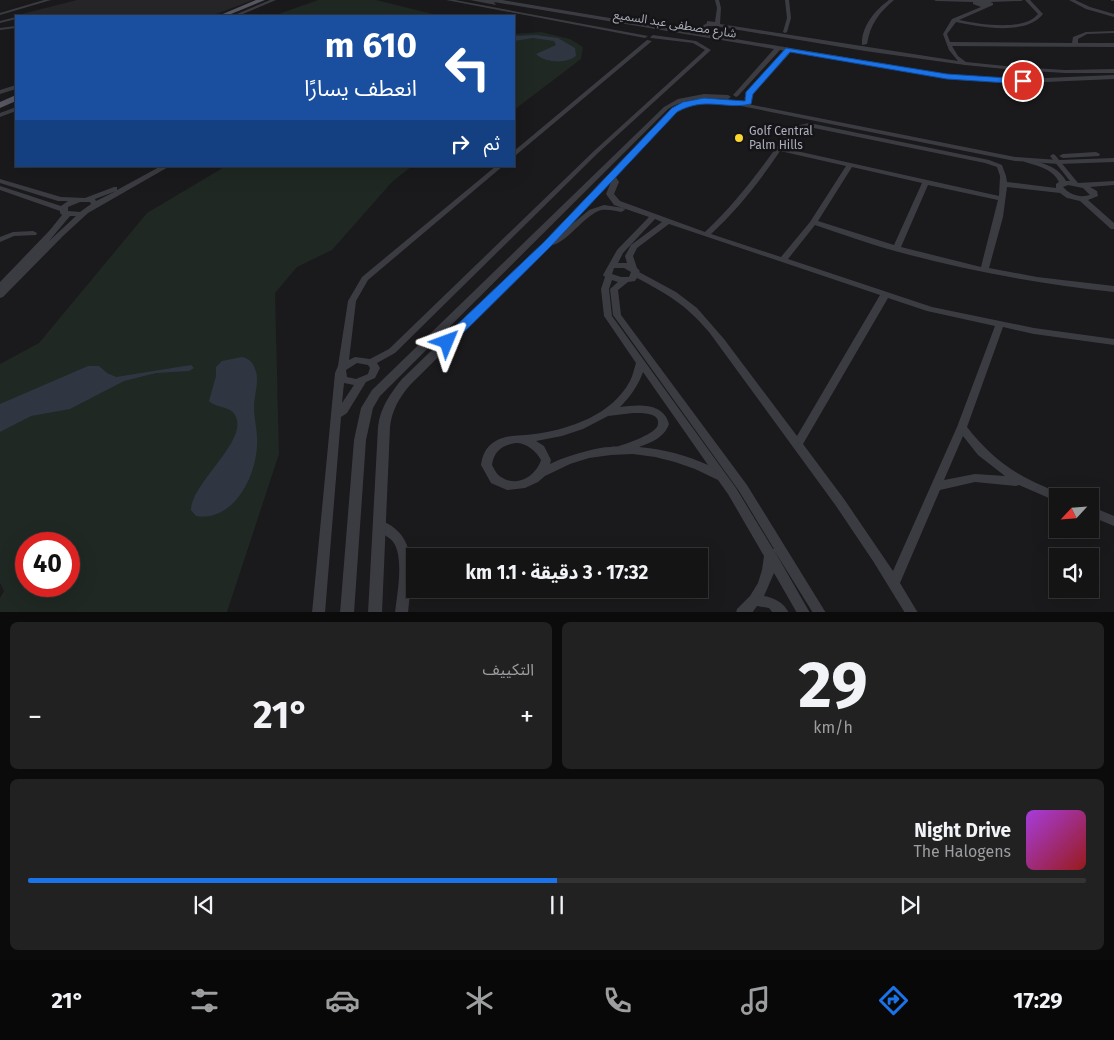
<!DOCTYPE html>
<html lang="ar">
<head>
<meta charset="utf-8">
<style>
	body { margin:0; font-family:"Fira Sans","Noto Sans Arabic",sans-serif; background:#212122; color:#f1f3f6; direction:rtl; height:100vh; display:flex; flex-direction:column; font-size:19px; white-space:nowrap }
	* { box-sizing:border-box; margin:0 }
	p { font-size:16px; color:#9d9ea0 }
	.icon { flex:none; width:28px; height:28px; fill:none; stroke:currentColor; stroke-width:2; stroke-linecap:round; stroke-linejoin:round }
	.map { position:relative; height:612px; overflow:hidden; direction:ltr }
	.details { display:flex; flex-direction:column; gap:10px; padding:10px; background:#0b0b0c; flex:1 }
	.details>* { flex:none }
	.hud { position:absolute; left:15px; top:15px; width:500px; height:152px; border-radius:0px; box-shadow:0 5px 20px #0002,0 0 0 1px #333334; direction:rtl; background:#1a4fa0; color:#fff; overflow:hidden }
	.needle { width:32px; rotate:244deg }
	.fabs { position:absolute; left:1049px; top:488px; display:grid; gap:10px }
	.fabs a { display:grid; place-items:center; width:50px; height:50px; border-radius:0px; background:#141415; box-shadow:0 5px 20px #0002,0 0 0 1px #333334; font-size:25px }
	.speed { position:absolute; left:15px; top:532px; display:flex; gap:10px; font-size:25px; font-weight:700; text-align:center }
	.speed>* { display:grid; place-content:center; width:65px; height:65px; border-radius:50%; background:#141415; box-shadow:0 5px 20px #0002,0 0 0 1px #333334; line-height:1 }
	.speed .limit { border:8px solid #d22; background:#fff; color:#111 }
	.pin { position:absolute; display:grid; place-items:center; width:42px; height:42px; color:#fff; margin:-21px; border:2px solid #fff; border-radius:50%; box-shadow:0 1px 5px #0007 }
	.me { position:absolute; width:55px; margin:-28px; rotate:46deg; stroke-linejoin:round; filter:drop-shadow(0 0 4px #0008) }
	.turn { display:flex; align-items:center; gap:18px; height:105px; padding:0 15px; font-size:22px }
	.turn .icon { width:65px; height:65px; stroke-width:2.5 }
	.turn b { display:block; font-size:35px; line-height:42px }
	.then { display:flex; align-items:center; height:48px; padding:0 15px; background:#0003; gap:10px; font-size:19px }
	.big { font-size:38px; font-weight:700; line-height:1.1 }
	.details .card { flex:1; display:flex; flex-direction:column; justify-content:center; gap:8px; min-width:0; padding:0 18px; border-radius:8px; background:#212122 }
	.details .dial { align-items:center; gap:0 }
	.dial b { font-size:65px; line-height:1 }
	.song { display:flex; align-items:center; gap:15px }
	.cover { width:60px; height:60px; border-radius:8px; background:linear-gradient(135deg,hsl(280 70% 55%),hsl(0 70% 35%)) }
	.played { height:5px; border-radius:2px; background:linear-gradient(90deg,#1a73e8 50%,#333334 50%) }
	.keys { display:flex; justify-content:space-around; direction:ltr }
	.heat { display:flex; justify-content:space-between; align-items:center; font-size:28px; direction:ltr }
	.details .tiles { flex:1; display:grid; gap:10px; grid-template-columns:1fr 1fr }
	.card:last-child { grid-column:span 2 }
	.trip { position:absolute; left:406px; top:548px; width:302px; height:50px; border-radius:0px; background:#141415; box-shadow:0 5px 20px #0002,0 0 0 1px #333334; font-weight:700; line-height:50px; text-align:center; direction:rtl }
	.tabs { display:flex; height:80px; justify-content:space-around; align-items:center; background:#080808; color:#9d9ea0 }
	.tabs .icon { width:35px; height:35px }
	.tabs .selected { color:#1a73e8 }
	.tabs b { font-size:22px; color:#f1f3f6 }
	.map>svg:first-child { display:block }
</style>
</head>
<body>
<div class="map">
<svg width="1114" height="613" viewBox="0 0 1114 613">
	<rect width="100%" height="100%" fill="#1a1a1c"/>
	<path fill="#262629" d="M77 0H253L211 16H27L22 14Z"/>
	<path fill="#1f2822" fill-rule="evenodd" d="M318 0H376L441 16H273Z
		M541 32 570 39 583 47 581 59 514 110V34Z
		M226 166H412L392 182 332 250 297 267 275 293 279 454 227 612H0V598L4 591 0 583V364L39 343 147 213ZM26 544H69V586H26Z"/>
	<path fill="#2f3642" d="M536 35 558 38 575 48 576 56C566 64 545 63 536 54L556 45 554 41 533 38 514 41V36Z
		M242 357C248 358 253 362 255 369 260 379 254 396 254 407 254 420 258 432 257 445 256 476 234 522 196 516L191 510C191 483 250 440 235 415 230 406 216 408 209 401L216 376V367L222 361Z
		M191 365 194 368 189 371 156 373 124 381 70 409 31 416 0 432V404L88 366H99L107 373 116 377Z"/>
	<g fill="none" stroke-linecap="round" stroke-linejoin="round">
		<path fill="#3b3b42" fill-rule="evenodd" d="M44 0H51L0 15V13Z
			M270 0H276L238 16H232Z
			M446 0H455L648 36 645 38Z
			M715 0H719L721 8 720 24 958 61 949 50 943 34 952 19 981 7 973 4V2L936 1 934 0H1023L1021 1 990 2 993 3V5L959 20C979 24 1024 32 1038 14L1025 0H1030L1043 14C1026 36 980 27 956 22L947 34 950 42 1072 43 1073 37 1086 32 1114 31V33L1087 34 1078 39V43H1114V47L952 46 958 56 966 62 1015 67 1065 70 1114 69V73H1065L1015 70 965 65 865 51 715 26H709L696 35H692V33L707 23V21L715 22 717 8Z
			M785 0H789L791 18 787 32 785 33 783 32 787 18Z
			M889 0H894C879 13 870 24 867 44L862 45C861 27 875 10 889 0Z
			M1069 0H1075L1090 7 1114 14V17L1086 9Z
			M1111 0H1114V1H1111Z
			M16 17V19L0 23V21Z
			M16 26V28L0 30V28Z
			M653 35 696 41 711 50 599 152 395 353 377 363 380 368 375 378 366 382 347 413 341 417 325 613H312L335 373 338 366 348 301 362 277 496 166H503L368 280 356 301 349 360 355 357 370 359 389 349 595 150 705 50 693 43 651 38 650 37ZM357 363 368 365 370 368 368 374 356 379 347 377 346 370ZM344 383 354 385 342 403Z
			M647 40 652 41 516 155 514 156V151Z
			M16 85V89L0 94V90Z
			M16 107V111L0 117V113Z
			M809 123 989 160 1002 165 1006 176 1007 182 1056 188V184L1059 182C1053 169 1038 166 1025 162L1024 161 1027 159C1042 163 1058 166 1066 181H1070L1050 156 1053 154 1055 155 1078 183 1114 181V185L1090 187 1097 191 1098 196 1088 200 1114 223V229H1111L1080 201 1067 198 1060 193 1007 187 1003 217 989 268 1037 277 1114 286V292C1040 284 967 271 895 251 869 244 842 234 815 225L788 259 932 307 1034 328 1114 339V345L1034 334 1003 327 967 427C985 450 1005 468 1032 481 1041 486 1055 490 1063 496H1058V502L1019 485 1016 486 975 482 940 490 900 583 918 613H905L873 561 836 506 709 332C685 304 669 295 637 278L635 281 628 282 618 290 621 315 747 485 826 613H813L774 550 810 613H797L774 573 764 596C775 598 784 603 789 613H773L769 608 757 606 752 613H736L737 609 750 596 758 583 762 570 764 556 728 494 718 480 695 469 675 462 655 457 633 454 611 455 589 458 570 464 545 476 538 482 525 488 507 490 491 483 481 465C482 456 486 447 494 442 506 434 521 436 535 434 570 429 612 415 630 381 633 375 634 369 636 363L604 316 601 289 605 277 603 275 617 250 649 217 614 205 606 194 611 182 609 175 610 174H614L619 182 614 194 620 201 705 232C740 199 763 166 791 127ZM809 127 985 163 997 167 1000 176 999 196 783 148 795 129ZM780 151 846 166 810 222 781 257 711 234C738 209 760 181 780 151ZM852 167 922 183 894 245 818 221ZM928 185 998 200 981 267 901 247ZM1068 185 1083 188 1090 195C1080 198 1070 195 1063 187ZM655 219 662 222 631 245 625 256 627 263H618L623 253ZM669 224 880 295 797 436 724 339 697 308 676 292 639 272 640 271 637 268 633 256 637 248ZM614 268H624L631 272 629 277H621L612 274ZM612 280 618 282 610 289 613 315 739 491 774 549H773L736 488 612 316 609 289ZM888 298 927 311 995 326 957 427 893 571 844 499 803 444ZM643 372 708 465C686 455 663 449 639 447 652 442 664 438 669 424 663 402 638 405 620 407 630 397 638 386 643 372ZM633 413C640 413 660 412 658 424 658 433 626 444 619 446 616 447 613 446 611 447 603 447 595 449 587 451 575 454 562 458 550 464L551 460 544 446 536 441 562 436 583 429 608 416ZM963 436 978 455 1005 476 975 474 944 480ZM516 443C527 443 536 451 541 460 536 476 517 488 501 477 497 475 494 469 492 465 494 451 502 445 516 443Z
			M161 166H170L88 213 63 236 3 297 0 298V282L50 230 62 215 60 213V211L0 190V186L61 206 68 201H58L0 183V179L61 197 85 198 114 187H117V190ZM116 191 96 201 95 199ZM80 202H90L91 204 80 212 68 211V207ZM70 216H76L49 241Z
			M604 205 624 208 625 210 621 212C615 211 608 209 601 210 583 215 565 248 545 246L544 244 563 232 589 210Z
			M33 231 37 233 36 235 14 236 0 242V237L13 232Z
			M1090 506 1114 516V526L1090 516Z
			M379 520C421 534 411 578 408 613H395C397 594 404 560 394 543 389 535 377 533 373 525L375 522Z"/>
		<path fill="#3b3b42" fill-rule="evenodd" d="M470 0H502L958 76 1023 79 1114 75V79L1023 83 958 80 791 52 749 99 747 100 744 98 745 97 785 51 780 50 738 96 736 97 733 95 734 94 774 49 494 2 496 5Z
			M704 94 728 95 731 97 728 99C707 98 687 97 668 109L380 396 373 408 366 440 354 613H340L354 440 361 408 372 390 664 107 678 99Z
			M685 102 690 103 677 111 550 246 410 385C399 398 392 410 390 427L382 613H368L378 427C380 408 390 394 402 379L544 242 673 109Z
			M738 102 1015 157 1059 160 1114 158V162L1059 164 1015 161 736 105 735 104Z
			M1096 152 1100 154 1099 156 1063 158 1059 156 1063 154Z"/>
		<path fill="#565761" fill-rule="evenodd" d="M256 0H265L226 16H218Z
			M16 95V101L0 108V102Z"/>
	</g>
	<path fill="#1a73e8" stroke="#114b97" d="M786 48 947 74 1023 79 1027 81 1023 84 947 79 790 52 753 94 751 104C724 110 706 96 677 112L551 246 451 345H442L441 342 442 339 544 242 672 108 683 102 704 98 745 101 746 92Z"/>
	<circle fill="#fcd532" stroke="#151517" stroke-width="2" cx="739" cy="138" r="5"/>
	<g text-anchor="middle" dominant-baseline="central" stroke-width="5" stroke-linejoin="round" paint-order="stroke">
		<g font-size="12" fill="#acaebc" stroke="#151517">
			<text transform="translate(675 24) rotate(9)">شارع مصطفى عبد السميع</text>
		</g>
		<g font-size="12" fill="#acaebc" stroke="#151517" text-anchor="start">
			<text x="749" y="131">Golf Central<tspan x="749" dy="14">Palm Hills</tspan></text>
		</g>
	</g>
</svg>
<div class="fabs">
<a><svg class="needle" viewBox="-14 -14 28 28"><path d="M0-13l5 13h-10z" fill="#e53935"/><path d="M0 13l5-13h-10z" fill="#9d9ea0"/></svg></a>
<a><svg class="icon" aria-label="sound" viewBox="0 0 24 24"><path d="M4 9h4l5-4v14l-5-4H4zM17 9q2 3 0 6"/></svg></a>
</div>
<div class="speed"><div class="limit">40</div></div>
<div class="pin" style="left:1023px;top:81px;background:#d93025"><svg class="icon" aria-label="arrive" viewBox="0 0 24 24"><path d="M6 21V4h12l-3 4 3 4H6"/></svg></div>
<svg class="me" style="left:447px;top:342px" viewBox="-20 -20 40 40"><path d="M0-17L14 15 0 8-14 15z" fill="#1a73e8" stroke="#fff" stroke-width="4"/></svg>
<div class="trip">17:32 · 3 دقيقة · 1.1 km</div>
<div class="hud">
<div class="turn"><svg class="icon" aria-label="left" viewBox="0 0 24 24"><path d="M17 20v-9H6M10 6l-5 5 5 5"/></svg><div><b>610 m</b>انعطف يسارًا</div></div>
<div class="then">ثم<svg class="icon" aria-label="right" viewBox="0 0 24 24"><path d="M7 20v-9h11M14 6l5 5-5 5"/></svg></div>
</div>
</div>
<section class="details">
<div class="tiles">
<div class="card dial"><b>29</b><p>km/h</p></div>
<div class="card"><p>التكييف</p>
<div class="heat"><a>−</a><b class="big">21°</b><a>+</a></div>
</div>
<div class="card">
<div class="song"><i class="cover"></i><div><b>Night Drive</b><p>The Halogens</p></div></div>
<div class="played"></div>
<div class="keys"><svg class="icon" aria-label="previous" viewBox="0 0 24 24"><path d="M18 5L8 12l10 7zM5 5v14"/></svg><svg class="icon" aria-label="pause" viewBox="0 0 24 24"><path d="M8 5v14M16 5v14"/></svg><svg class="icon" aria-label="next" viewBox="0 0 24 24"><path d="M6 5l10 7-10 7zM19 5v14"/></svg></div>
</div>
</div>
</section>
<nav class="tabs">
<b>17:29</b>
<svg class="icon selected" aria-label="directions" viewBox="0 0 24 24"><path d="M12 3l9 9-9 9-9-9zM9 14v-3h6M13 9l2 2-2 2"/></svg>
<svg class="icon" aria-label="music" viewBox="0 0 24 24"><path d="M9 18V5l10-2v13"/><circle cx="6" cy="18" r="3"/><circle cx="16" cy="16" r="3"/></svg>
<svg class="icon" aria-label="phone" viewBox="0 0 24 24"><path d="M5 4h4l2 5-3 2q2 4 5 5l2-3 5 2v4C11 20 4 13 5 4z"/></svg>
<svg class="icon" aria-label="climate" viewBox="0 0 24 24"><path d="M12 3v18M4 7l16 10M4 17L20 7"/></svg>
<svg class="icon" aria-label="car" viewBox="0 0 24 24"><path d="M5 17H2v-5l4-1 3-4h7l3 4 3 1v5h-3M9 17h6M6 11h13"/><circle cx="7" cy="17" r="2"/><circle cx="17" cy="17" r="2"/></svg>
<svg class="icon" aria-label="filters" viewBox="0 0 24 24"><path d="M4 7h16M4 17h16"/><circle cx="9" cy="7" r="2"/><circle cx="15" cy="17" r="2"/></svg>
<b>21°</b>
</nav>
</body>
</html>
